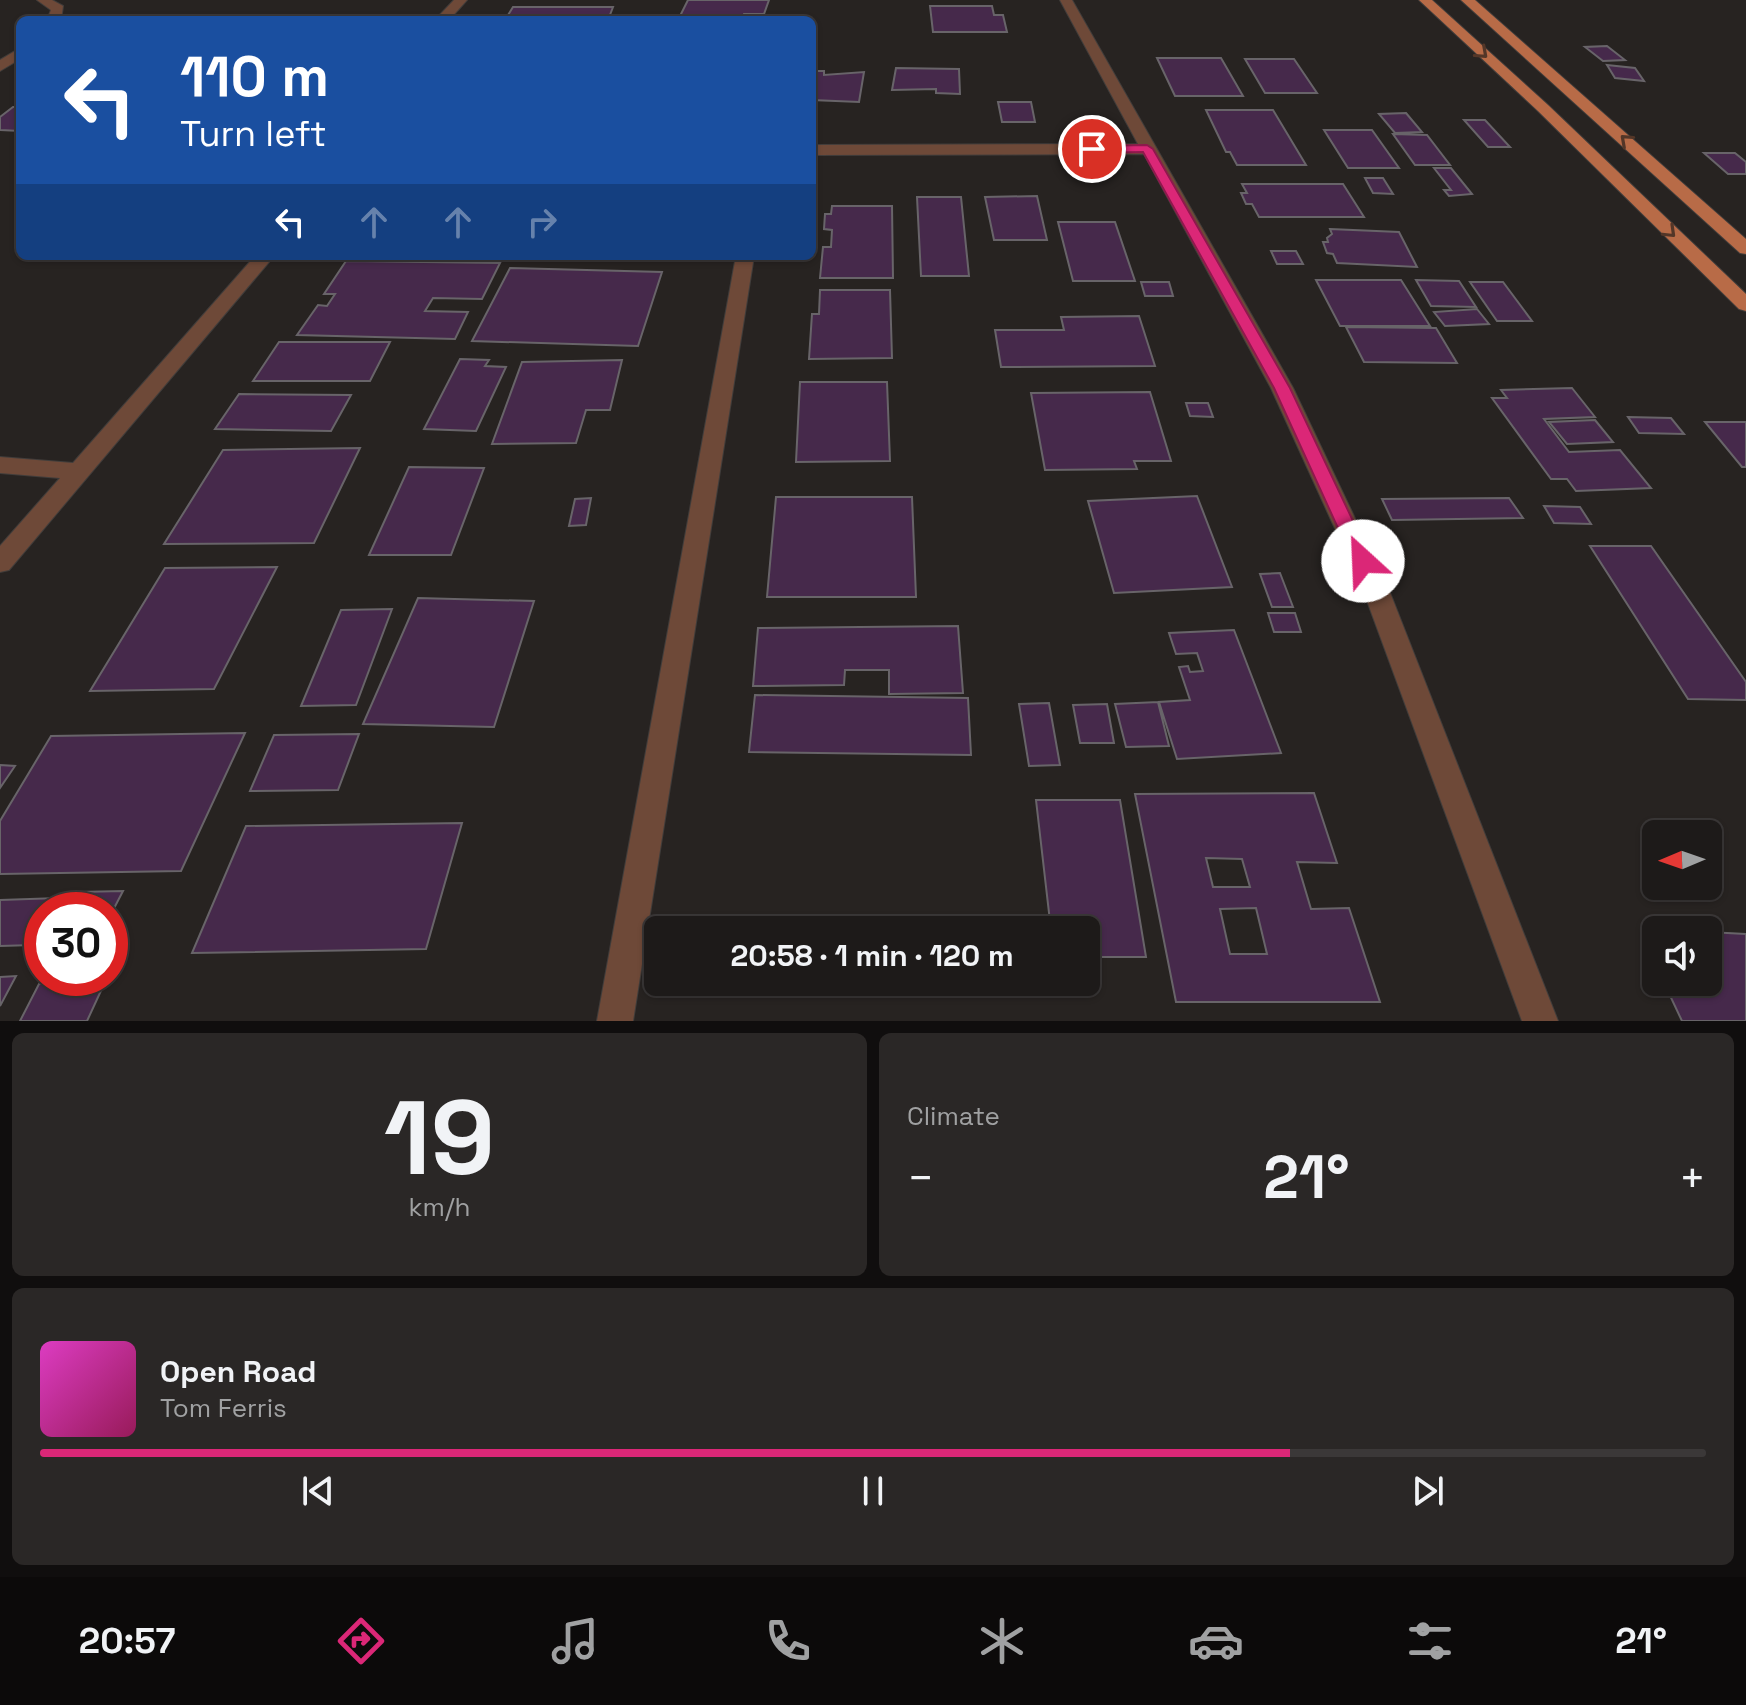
<!DOCTYPE html>
<html lang="en">
<head>
<meta charset="utf-8">
<style>
	body { margin:0; font-family:"Space Grotesk",sans-serif; background:#2a2726; color:#f1f3f6; height:100vh; display:flex; flex-direction:column; font-size:30px; white-space:nowrap }
	* { box-sizing:border-box; margin:0 }
	p { font-size:26px; color:#a0a1a2 }
	.icon { flex:none; width:44px; height:44px; fill:none; stroke:currentColor; stroke-width:2; stroke-linecap:round; stroke-linejoin:round }
	.map { position:relative; height:1021px; overflow:hidden }
	.sheet { display:flex; flex-direction:column; gap:12px; padding:12px; background:#100e0e; flex:1 }
	.sheet>* { flex:none }
	.guide { position:absolute; left:16px; top:16px; width:800px; height:244px; border-radius:12px; box-shadow:0 2px 6px #0004,0 0 0 2px #3b3838; background:#1a4fa0; color:#fff; overflow:hidden }
	.needle { width:52px; rotate:268deg }
	.buttons { position:absolute; left:1642px; top:820px; display:grid; gap:16px }
	.buttons a { display:grid; place-items:center; width:80px; height:80px; border-radius:12px; background:#1d1a19; box-shadow:0 2px 6px #0004,0 0 0 2px #3b3838; font-size:40px }
	.speed { position:absolute; left:24px; top:892px; display:flex; gap:16px; font-size:40px; font-weight:700; text-align:center }
	.speed>* { display:grid; place-content:center; width:104px; height:104px; border-radius:50%; background:#1d1a19; box-shadow:0 2px 6px #0004,0 0 0 2px #3b3838; line-height:1 }
	.speed .limit { border:12px solid #d22; background:#fff; color:#111 }
	.pin { position:absolute; display:grid; place-items:center; width:68px; height:68px; color:#fff; margin:-34px; border:4px solid #fff; border-radius:50%; box-shadow:0 2px 8px #0007 }
	.me { position:absolute; width:88px; margin:-44px; rotate:335deg; stroke-linejoin:round; filter:drop-shadow(0 0 6px #0008) }
	.turn { display:flex; align-items:center; gap:28px; height:168px; padding:0 32px; font-size:36px }
	.turn .icon { width:104px; height:104px; stroke-width:2.5 }
	.turn b { display:block; font-size:56px; line-height:68px }
	.lanes { display:flex; align-items:center; height:76px; padding:0 32px; background:#0003; justify-content:center; gap:40px; direction:ltr }
	.lanes .off { opacity:.35 }
	.big { font-size:60px; font-weight:600; line-height:1.1 }
	.sheet .card { flex:1; display:flex; flex-direction:column; justify-content:center; gap:12px; min-width:0; padding:0 28px; border-radius:12px; background:#2a2726 }
	.sheet .dial { align-items:center; gap:0 }
	.dial b { font-size:104px; line-height:1 }
	.song { display:flex; align-items:center; gap:24px }
	.cover { width:96px; height:96px; border-radius:12px; background:linear-gradient(135deg,hsl(310 70% 55%),hsl(330 70% 35%)) }
	.played { height:8px; border-radius:4px; background:linear-gradient(90deg,#db2777 75%,#3b3838 75%) }
	.keys { display:flex; justify-content:space-around; direction:ltr }
	.heat { display:flex; justify-content:space-between; align-items:center; font-size:44px; direction:ltr }
	.sheet .tiles { flex:1; display:grid; gap:12px; grid-template-columns:1fr 1fr }
	.card:last-child { grid-column:span 2 }
	.trip { position:absolute; left:644px; top:916px; width:456px; height:80px; border-radius:12px; background:#1d1a19; box-shadow:0 2px 6px #0004,0 0 0 2px #3b3838; font-weight:600; line-height:80px; text-align:center }
	.tabs { display:flex; height:128px; justify-content:space-around; align-items:center; background:#0c0a0a; color:#a0a1a2 }
	.tabs .icon { width:56px; height:56px }
	.tabs .current { color:#db2777 }
	.tabs b { font-size:36px; color:#f1f3f6 }
	.map>svg:first-child { display:block }
</style>
</head>
<body>
<div class="map">
<svg width="1746" height="1021" viewBox="0 0 1746 1021">
	<rect width="100%" height="100%" fill="#272321"/>
	<path fill="#46294b" stroke="#686469" stroke-width="2" fill-rule="evenodd" d="M688 0H769L764 14H744L741 20H678Z
		M930 6H992L994 15H1003L1007 32H933Z
		M513 7H613L608 20H573L575 16 505 20Z
		M1607 46 1625 60 1603 61 1585 47Z
		M1157 58H1221L1243 96H1175Z
		M1245 59H1294L1317 93H1265Z
		M1607 65 1635 68 1644 81 1615 78Z
		M896 68 959 69 960 94 936 93V89L892 90Z
		M812 71H824V75L864 72 859 102 812 100Z
		M998 102H1031L1035 122H1002Z
		M13 107H20V131L0 130V117Z
		M1206 110H1273L1306 165H1237L1230 152H1226Z
		M1406 113 1422 132 1395 133 1379 114Z
		M1464 120H1485L1510 147H1488Z
		M1324 130H1372L1399 168H1348Z
		M1393 134 1427 135 1450 165H1415Z
		M1704 153H1735L1746 162V174H1728Z
		M1434 168H1451L1472 194 1449 196 1444 190H1451Z
		M1365 178H1383L1393 194 1373 193Z
		M1242 184H1343L1364 217H1259L1252 204H1246L1241 193H1247Z
		M1037 196 1047 240H994L985 197Z
		M917 197H961L969 276H921Z
		M832 206H892L893 278H820L823 247H831L832 230 824 229 825 214H831Z
		M1058 222H1115L1135 281H1073Z
		M1330 229 1399 232 1417 267 1337 263 1333 254 1327 253 1323 242H1328L1327 238 1332 234Z
		M1271 251H1296L1303 264H1277Z
		M536 256H673L535 258Z
		M346 261 500 263 482 299 433 298 425 311 468 312 455 339 297 335 318 305 327 306 335 294H324Z
		M510 268 662 272 638 346 472 341Z
		M1316 280H1401L1430 326H1340Z
		M1416 280 1459 281 1476 307 1431 306Z
		M1141 282H1169L1173 296H1145Z
		M1470 282H1503L1532 321H1497Z
		M820 290H890L892 358 809 359 812 314H819Z
		M1477 309 1489 324 1445 326 1434 312Z
		M1139 316 1155 366 1001 367 995 330H1064L1061 317Z
		M1346 327 1436 328 1457 363 1364 362Z
		M279 342H390L370 381H253Z
		M460 359 489 360 485 366 506 367 476 431 424 429Z
		M622 360 610 410H586L576 443 492 444 522 362Z
		M800 382H887L890 461 796 462Z
		M1572 388 1595 417 1544 419 1569 452 1620 450 1651 488 1576 491 1567 479H1551L1492 398H1507L1501 390Z
		M1150 392 1171 461H1134L1137 469 1045 470 1031 393Z
		M239 394 351 395 331 431 215 429Z
		M1186 403H1208L1213 417 1190 416Z
		M1628 417 1671 418 1684 434 1639 433Z
		M1595 420 1613 442 1567 444 1549 422Z
		M1705 422H1746V467H1742Z
		M360 448 314 543 164 544 223 450Z
		M409 467 484 468 451 555H369Z
		M1197 496 1232 587 1114 593 1088 501Z
		M776 497H912L916 597H767Z
		M591 498 586 525 569 526 575 499Z
		M1509 498 1523 518 1392 520 1382 499Z
		M1544 506 1580 507 1591 524 1554 523Z
		M1590 546H1651L1746 682V700L1688 699Z
		M277 567 214 689 90 691 165 568Z
		M1280 573 1293 607H1272L1260 574Z
		M418 598 534 601 494 727 363 724Z
		M392 609 356 705 301 706 341 610Z
		M1268 613H1295L1301 632H1274Z
		M958 626 963 693 889 694V670H845L844 685 753 686 758 628Z
		M1234 630 1281 753 1177 759 1159 702 1190 700 1179 667 1188 666 1190 672 1203 671 1197 653 1176 654 1169 633Z
		M755 695 968 698 971 755 749 752Z
		M1158 702 1169 746 1126 747 1115 704Z
		M1049 703 1060 765 1029 766 1019 704Z
		M1107 704 1114 743H1080L1073 705Z
		M245 733 181 871 0 874V821L51 736Z
		M359 734 338 790 250 791 274 735Z
		M0 765 15 766 0 788Z
		M1314 793 1337 863 1297 862 1311 909 1349 908 1380 1002H1176L1135 794ZM1206 858 1242 859 1250 887H1213ZM1256 908 1267 954H1230L1220 909Z
		M1036 800H1120L1146 957H1086V930H1051Z
		M462 823 426 949 192 953 246 826Z
		M123 891 110 916V910H67L77 892Z
		M58 898 52 910H42V929L33 945 0 946V900Z
		M1708 932 1746 934V1021H1682L1665 985 1690 987 1688 982H1708Z
		M16 976 0 1006V977Z
		M105 982 87 1021H20L39 984Z"/>
	<g fill="none" stroke-linecap="round" stroke-linejoin="round">
		<defs>
			<path id="minor" d="M37 0H52L63 6 61 20H47L51 10Z
				M454 0H467L449 20H435Z
				M1060 0H1072L1293 388 1389 590 1558 1021H1522L1363 590 1271 388 1144 154 812 155V145L1138 144Z
				M20 48V59L0 71V60Z
				M255 256H274L9 570 0 572V546L60 478 0 473V457L73 463Z
				M736 256H754L633 1021H597Z"/>
			<path id="primary" d="M1419 0H1432L1548 105 1746 294V311L1739 309 1538 111Z
				M1461 0H1475L1746 239V254L1740 253Z"/>
		</defs>
		<use href="#minor" stroke="#413d3b" stroke-width="2"/>
		<use href="#primary" stroke="#413d3b" stroke-width="2"/>
		<use href="#minor" fill="#6e4938" fill-rule="evenodd"/>
		<use href="#primary" fill="#b86b47" fill-rule="evenodd"/>
	</g>
	<defs><path id="oneway-chevron" d="M-2-3.5L2.5 0L-2 3.5" fill="none" stroke-width="1.6" stroke-linecap="round" stroke-linejoin="round" transform="scale(2)"/></defs>
	<g stroke="#533628">
		<use href="#oneway-chevron" transform="translate(1482 53) rotate(42)"/>
		<use href="#oneway-chevron" transform="translate(1626 140) rotate(-138)"/>
		<use href="#oneway-chevron" transform="translate(1670 232) rotate(44)"/>
	</g>
	<path fill="#db2777" stroke="#8e194d" stroke-width="2" d="M1147 145 1153 149 1290 388 1372 561 1370 566H1356L1353 561 1274 388 1143 152 1092 153 1086 149 1092 146Z"/>
</svg>
<div class="buttons">
<a><svg class="needle" viewBox="-14 -14 28 28"><path d="M0-13l5 13h-10z" fill="#e53935"/><path d="M0 13l5-13h-10z" fill="#a0a1a2"/></svg></a>
<a><svg class="icon" aria-label="sound" viewBox="0 0 24 24"><path d="M4 9h4l5-4v14l-5-4H4zM17 9q2 3 0 6"/></svg></a>
</div>
<div class="speed"><div class="limit">30</div></div>
<div class="pin" style="left:1092px;top:149px;background:#d93025"><svg class="icon" aria-label="arrive" viewBox="0 0 24 24"><path d="M6 21V4h12l-3 4 3 4H6"/></svg></div>
<svg class="me" style="left:1363px;top:561px" viewBox="-20 -20 40 40"><circle r="19" fill="#fff"/><path d="M0-13L10 11 0 6-10 11z" fill="#db2777"/></svg>
<div class="trip">20:58 · 1 min · 120 m</div>
<div class="guide">
<div class="turn"><svg class="icon" aria-label="left" viewBox="0 0 24 24"><path d="M17 20v-9H6M10 6l-5 5 5 5"/></svg><div><b>110 m</b>Turn left</div></div>
<div class="lanes"><svg class="icon" aria-label="left" viewBox="0 0 24 24"><path d="M17 20v-9H6M10 6l-5 5 5 5"/></svg><svg class="icon off" aria-label="ahead" viewBox="0 0 24 24"><path d="M12 20V5M6 11l6-6 6 6"/></svg><svg class="icon off" aria-label="ahead" viewBox="0 0 24 24"><path d="M12 20V5M6 11l6-6 6 6"/></svg><svg class="icon off" aria-label="right" viewBox="0 0 24 24"><path d="M7 20v-9h11M14 6l5 5-5 5"/></svg></div>
</div>
</div>
<section class="sheet">
<div class="tiles">
<div class="card dial"><b>19</b><p>km/h</p></div>
<div class="card"><p>Climate</p>
<div class="heat"><a>−</a><b class="big">21°</b><a>+</a></div>
</div>
<div class="card">
<div class="song"><i class="cover"></i><div><b>Open Road</b><p>Tom Ferris</p></div></div>
<div class="played"></div>
<div class="keys"><svg class="icon" aria-label="previous" viewBox="0 0 24 24"><path d="M18 5L8 12l10 7zM5 5v14"/></svg><svg class="icon" aria-label="pause" viewBox="0 0 24 24"><path d="M8 5v14M16 5v14"/></svg><svg class="icon" aria-label="next" viewBox="0 0 24 24"><path d="M6 5l10 7-10 7zM19 5v14"/></svg></div>
</div>
</div>
</section>
<nav class="tabs">
<b>20:57</b>
<svg class="icon current" aria-label="directions" viewBox="0 0 24 24"><path d="M12 3l9 9-9 9-9-9zM9 14v-3h6M13 9l2 2-2 2"/></svg>
<svg class="icon" aria-label="music" viewBox="0 0 24 24"><path d="M9 18V5l10-2v13"/><circle cx="6" cy="18" r="3"/><circle cx="16" cy="16" r="3"/></svg>
<svg class="icon" aria-label="phone" viewBox="0 0 24 24"><path d="M5 4h4l2 5-3 2q2 4 5 5l2-3 5 2v4C11 20 4 13 5 4z"/></svg>
<svg class="icon" aria-label="climate" viewBox="0 0 24 24"><path d="M12 3v18M4 7l16 10M4 17L20 7"/></svg>
<svg class="icon" aria-label="car" viewBox="0 0 24 24"><path d="M5 17H2v-5l4-1 3-4h7l3 4 3 1v5h-3M9 17h6M6 11h13"/><circle cx="7" cy="17" r="2"/><circle cx="17" cy="17" r="2"/></svg>
<svg class="icon" aria-label="filters" viewBox="0 0 24 24"><path d="M4 7h16M4 17h16"/><circle cx="9" cy="7" r="2"/><circle cx="15" cy="17" r="2"/></svg>
<b>21°</b>
</nav>
</body>
</html>
